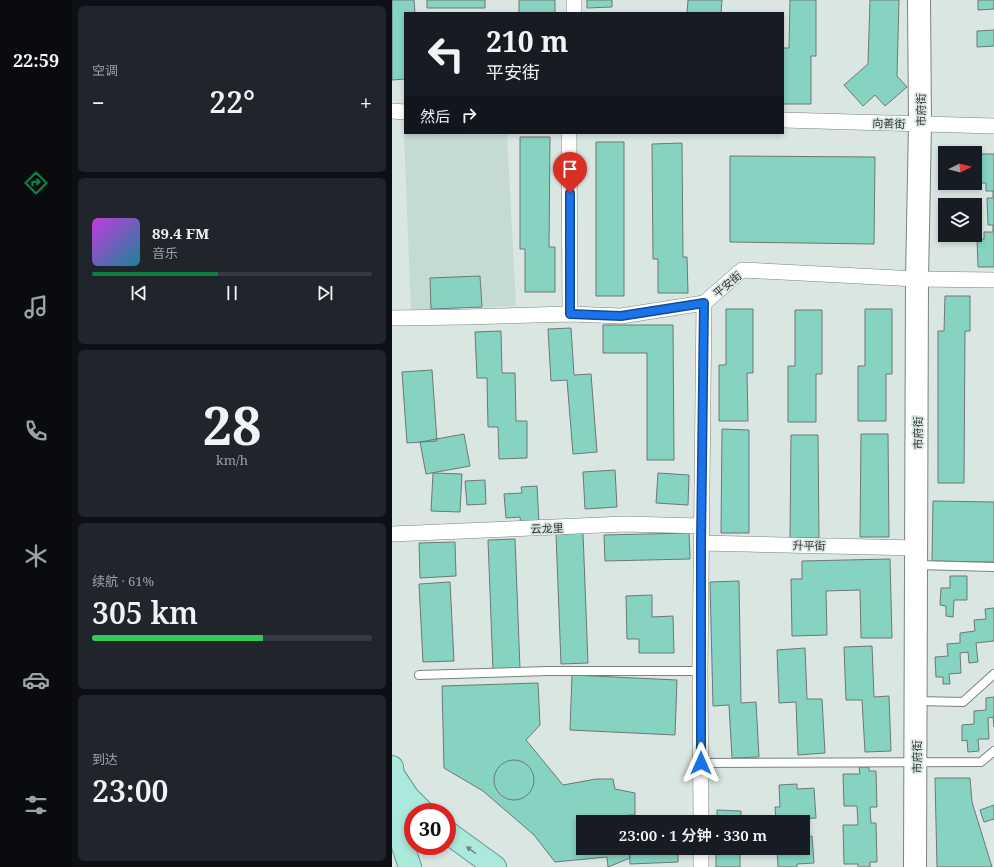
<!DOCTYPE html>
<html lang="zh">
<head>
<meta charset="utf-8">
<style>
	body { margin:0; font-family:"Noto Serif","Noto Sans SC",serif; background:#20242c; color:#f1f3f6; height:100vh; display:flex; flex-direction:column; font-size:15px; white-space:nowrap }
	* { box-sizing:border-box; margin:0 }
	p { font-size:13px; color:#9ea1a6 }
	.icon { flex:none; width:22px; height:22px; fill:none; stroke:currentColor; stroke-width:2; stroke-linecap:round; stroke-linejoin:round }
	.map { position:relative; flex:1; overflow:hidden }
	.side { display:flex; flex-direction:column; gap:6px; padding:6px; background:#0d0f14; width:320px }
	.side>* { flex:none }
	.guide { position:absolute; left:12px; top:12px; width:380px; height:122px; border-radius:0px; box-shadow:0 2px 6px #0003; background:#171b24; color:#f1f3f6; overflow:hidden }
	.needle { width:26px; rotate:84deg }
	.buttons { position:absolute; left:546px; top:146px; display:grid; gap:8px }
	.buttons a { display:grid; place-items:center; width:44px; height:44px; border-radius:0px; background:#171b24; box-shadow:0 2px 6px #0003; font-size:20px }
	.speed { position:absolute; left:12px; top:803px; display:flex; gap:8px; font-size:20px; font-weight:700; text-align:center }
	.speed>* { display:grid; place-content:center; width:52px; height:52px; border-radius:50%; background:#171b24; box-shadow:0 2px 6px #0003; line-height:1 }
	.speed .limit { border:6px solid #d22; background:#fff; color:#111 }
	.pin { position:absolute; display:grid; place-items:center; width:34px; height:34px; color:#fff; margin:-41px -17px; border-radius:50% 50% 50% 0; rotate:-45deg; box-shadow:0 0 4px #0007 }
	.pin .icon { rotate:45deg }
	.me { position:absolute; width:44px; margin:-22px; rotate:0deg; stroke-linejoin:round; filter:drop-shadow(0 0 3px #0008) }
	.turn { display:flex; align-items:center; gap:14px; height:84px; padding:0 16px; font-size:18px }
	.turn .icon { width:52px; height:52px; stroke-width:2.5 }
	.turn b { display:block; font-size:28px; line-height:34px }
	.then { display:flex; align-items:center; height:38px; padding:0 16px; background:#0003; gap:8px; font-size:15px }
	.big { font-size:30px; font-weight:600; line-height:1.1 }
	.side .tile { flex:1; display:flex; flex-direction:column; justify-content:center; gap:6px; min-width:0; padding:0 14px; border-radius:6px; background:#20242c }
	.side .dial { align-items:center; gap:0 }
	.dial b { font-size:52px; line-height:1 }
	.song { display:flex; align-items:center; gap:12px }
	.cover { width:48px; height:48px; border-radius:6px; background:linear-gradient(135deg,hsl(290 70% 55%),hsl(190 70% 35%)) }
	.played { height:4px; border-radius:2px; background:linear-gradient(90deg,#0b8043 45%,#363941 45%) }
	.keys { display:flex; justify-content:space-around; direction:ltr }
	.heat { display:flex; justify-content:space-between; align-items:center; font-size:22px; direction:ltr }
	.charge { height:6px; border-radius:3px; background:linear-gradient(90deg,#34c759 61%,#363941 0) }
	.trip { position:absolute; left:184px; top:815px; width:234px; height:40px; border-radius:0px; background:#171b24; box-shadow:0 2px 6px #0003; font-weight:600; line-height:40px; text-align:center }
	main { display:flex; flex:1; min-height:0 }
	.tabs { display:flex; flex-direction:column; width:72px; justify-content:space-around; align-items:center; background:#090b0e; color:#9ea1a6 }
	.tabs .icon { width:28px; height:28px }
	.tabs .on { color:#0b8043 }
	.tabs b { font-size:18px; color:#f1f3f6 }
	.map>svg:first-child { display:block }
</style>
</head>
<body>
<main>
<nav class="tabs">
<b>22:59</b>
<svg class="icon on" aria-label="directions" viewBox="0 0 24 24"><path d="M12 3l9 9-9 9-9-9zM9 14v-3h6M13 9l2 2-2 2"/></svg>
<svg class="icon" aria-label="music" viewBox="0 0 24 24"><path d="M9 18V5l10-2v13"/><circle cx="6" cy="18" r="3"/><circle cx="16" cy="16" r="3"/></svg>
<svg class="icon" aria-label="phone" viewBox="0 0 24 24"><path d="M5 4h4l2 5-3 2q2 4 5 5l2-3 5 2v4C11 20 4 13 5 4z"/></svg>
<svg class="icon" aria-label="climate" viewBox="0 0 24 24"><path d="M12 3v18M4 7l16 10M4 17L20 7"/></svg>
<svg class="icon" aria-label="car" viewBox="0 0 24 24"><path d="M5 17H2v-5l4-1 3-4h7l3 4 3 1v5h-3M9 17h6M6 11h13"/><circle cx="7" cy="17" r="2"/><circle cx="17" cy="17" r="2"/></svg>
<svg class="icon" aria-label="filters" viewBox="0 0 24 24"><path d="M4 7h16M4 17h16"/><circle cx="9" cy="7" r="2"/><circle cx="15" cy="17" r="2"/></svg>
</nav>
<section class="side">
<div class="tile"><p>空调</p>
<div class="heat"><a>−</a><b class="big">22°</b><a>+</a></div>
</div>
<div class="tile">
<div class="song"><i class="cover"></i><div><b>89.4 FM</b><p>音乐</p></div></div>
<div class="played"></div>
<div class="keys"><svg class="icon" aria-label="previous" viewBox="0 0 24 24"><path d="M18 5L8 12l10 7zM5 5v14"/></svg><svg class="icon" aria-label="pause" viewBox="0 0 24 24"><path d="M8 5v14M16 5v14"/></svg><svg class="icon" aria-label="next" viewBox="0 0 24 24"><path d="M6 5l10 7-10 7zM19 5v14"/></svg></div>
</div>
<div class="tile dial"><b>28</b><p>km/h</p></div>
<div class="tile"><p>续航 · 61%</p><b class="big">305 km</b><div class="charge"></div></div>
<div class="tile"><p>到达</p><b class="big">23:00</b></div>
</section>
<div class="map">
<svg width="602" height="867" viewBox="0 0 602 867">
	<rect width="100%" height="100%" fill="#dae6e2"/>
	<path fill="#c6dad4" d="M12 134 115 135 124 306 19 310Z"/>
	<path fill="#86d3c1" stroke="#6d7875" d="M0 0H22L23 13H13V79L0 80Z
		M35 0H93V8H35Z
		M127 0H163V13H127Z
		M195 0H220V7L195 8Z
		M296 0H330L329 13H295Z
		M398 0H424V56H419V104H391V48H397Z
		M478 0H507L505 76 515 87 493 106 483 95 471 106 452 85 476 64Z
		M586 0H602V9L586 10Z
		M602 30V46L585 47V31Z
		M128 137H158L157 247H163V292H133V249H128Z
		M204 142H232V296H204Z
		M290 143 291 257H295L296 293H266V259H261L260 144Z
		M585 154H602V267H586L585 239H592V232H601V225H596L595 198H601V191H594V183H585Z
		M338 156 483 157 482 244 338 242Z
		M88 276 90 307 39 309 38 278Z
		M553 296H578V331H573L572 483H546V331H552Z
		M334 309H361V373H355L356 421H327V365H334Z
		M473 309H500V374H494V421H466V366H473Z
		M403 310H430V374H424V422H396V366H403Z
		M211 325H281L282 460H255V353H211Z
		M179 328 182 375 199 374 205 452 181 454 175 380 159 381 156 329Z
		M109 331 110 373H123L124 421H135V458L107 459 106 427H96L95 378H85L83 332Z
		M40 370 45 441 15 443 10 372Z
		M330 429 357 430V533H329Z
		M72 434 78 466 34 474 28 442Z
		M469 434H496L497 537H468Z
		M399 435H426L427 538H398Z
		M223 470 225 507 193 509 191 472Z
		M41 473 70 474 68 512 39 511Z
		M266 473 297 475 296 505 264 503Z
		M93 480 94 504 75 505 73 481Z
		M145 486 147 523 129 525 128 517 114 518 112 494 130 493 129 487Z
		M541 501 602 502V562L540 561Z
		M191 533 196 663 169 664 164 534Z
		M297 533 298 559 213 561 212 535Z
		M123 539 128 669 101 671 96 540Z
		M63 542 64 576 28 578 27 543Z
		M498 559 500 638H469L468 590 434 591 435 635 400 636 399 579H410V561Z
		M558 576H575V600H562L561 617 554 616V606L548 605 549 588H558Z
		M347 581 349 703 364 702 367 757 340 758 337 705 321 706 318 582Z
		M58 582 62 661 31 662 27 584Z
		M260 595V617L281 616 282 653H247V639H235L234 596Z
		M602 608V641L584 643 586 662 577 663 576 652 568 653 569 673 557 674 558 684H551V677H544L543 657 556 656 555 644 568 643V633L583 631 582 620 594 619 593 609Z
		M480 646 482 697 497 696 499 751 473 752 470 700H454L452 647Z
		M413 648 415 699H430L433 753 406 755 404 702 387 703 385 650Z
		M180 675 285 680 283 735 178 730Z
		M146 683 148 725 134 740 171 785 204 779H221L223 789 243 793V815H236V822H191V848H237L238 858 216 867 215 857 163 862 142 835 91 791 52 768 50 686Z
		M602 697V727L601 717 596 718 597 739H586L587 751 576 752 575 740 570 741V725L582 724V711L594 710V698Z
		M102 780a20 20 0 1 1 40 0a20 20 0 1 1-40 0Z
		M467 767H477V771H484L485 807H478L479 823H484L485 862H478V867H466V864H452L451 825H466L465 806H452L451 774H468Z
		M543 778H578L580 802 600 867H545Z
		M405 784V789L422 788 424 818 405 819 406 822H384L383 807H388L387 785Z
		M602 805V819L592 822 588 810Z
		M325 810 349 811V822H325Z
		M420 836 422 863 405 864V867H386L385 848H411V837Z
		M237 848H286V862L238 864Z
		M324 848H348V867H324Z"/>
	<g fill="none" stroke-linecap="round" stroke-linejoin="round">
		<defs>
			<path id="lane" d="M525 565 602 567
				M27 675 156 671H308
				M525 701 571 702 602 674
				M309 763 589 762 602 751"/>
			<path id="street" d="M182 13V0
				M0 111 13 112
				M391 120 602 126
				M177 133 178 314
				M0 318 72 317 178 314 229 316 312 303 350 270 525 279 602 280
				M0 534 233 524 309 526
				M309 543 525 548
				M309 822 308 671 312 303
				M309 848V867"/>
			<path id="secondary" d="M523 867 525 279 528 124 527 0"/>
			<path id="primary" d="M0 767 8 837 18 867
				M2 776 16 797 31 812
				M55 832 103 867"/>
		</defs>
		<use href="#lane" stroke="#798481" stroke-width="10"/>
		<use href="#street" stroke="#798481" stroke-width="16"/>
		<use href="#secondary" stroke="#798481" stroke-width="24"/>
		<use href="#primary" stroke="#599e8f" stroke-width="24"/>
		<use href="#lane" stroke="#fff" stroke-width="8"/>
		<use href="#street" stroke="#fff" stroke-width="15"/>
		<use href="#secondary" stroke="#fff" stroke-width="22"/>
		<use href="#primary" stroke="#aae9db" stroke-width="22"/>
	</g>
	<defs><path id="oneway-solid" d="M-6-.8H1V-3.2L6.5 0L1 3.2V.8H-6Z"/></defs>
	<use fill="#6a8c84" href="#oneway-solid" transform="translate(79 850) rotate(-144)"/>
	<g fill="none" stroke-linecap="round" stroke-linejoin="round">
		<defs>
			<path id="route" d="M178 193V314L229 316 312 303 309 543V763"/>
		</defs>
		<use href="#route" stroke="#114b97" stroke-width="10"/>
		<use href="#route" stroke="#1a73e8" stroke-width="7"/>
	</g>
	<g text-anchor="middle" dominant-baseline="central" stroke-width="3.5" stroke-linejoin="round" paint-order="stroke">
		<g font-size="11" fill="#2b302e" stroke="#dae6e2">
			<text transform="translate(528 110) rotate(-90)">市府街</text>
			<text transform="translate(497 123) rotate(2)">向善街</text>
			<text transform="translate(335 284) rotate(-40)">平安街</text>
			<text transform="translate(525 433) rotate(-90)">市府街</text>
			<text transform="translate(155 528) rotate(-2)">云龙里</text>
			<text transform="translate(417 545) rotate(1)">升平街</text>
			<text transform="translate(524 757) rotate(-90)">市府街</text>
		</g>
	</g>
</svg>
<div class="buttons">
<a><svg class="needle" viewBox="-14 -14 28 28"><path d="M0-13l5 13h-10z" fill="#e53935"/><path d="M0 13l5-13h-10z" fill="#9ea1a6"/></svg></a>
<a><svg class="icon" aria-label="layers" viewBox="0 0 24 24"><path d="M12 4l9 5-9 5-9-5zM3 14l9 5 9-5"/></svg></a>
</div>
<div class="speed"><div class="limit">30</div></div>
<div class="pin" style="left:178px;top:193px;background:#d93025"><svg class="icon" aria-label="arrive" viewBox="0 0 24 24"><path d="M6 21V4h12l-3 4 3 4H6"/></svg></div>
<svg class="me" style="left:309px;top:763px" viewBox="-20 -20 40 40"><path d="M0-17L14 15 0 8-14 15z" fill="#1a73e8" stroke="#fff" stroke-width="4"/></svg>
<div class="trip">23:00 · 1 分钟 · 330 m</div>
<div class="guide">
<div class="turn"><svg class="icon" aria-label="left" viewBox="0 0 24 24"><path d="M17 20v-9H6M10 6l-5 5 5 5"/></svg><div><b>210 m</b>平安街</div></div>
<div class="then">然后<svg class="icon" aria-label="right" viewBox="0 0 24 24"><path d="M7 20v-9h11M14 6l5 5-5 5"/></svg></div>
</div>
</div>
</main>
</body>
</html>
